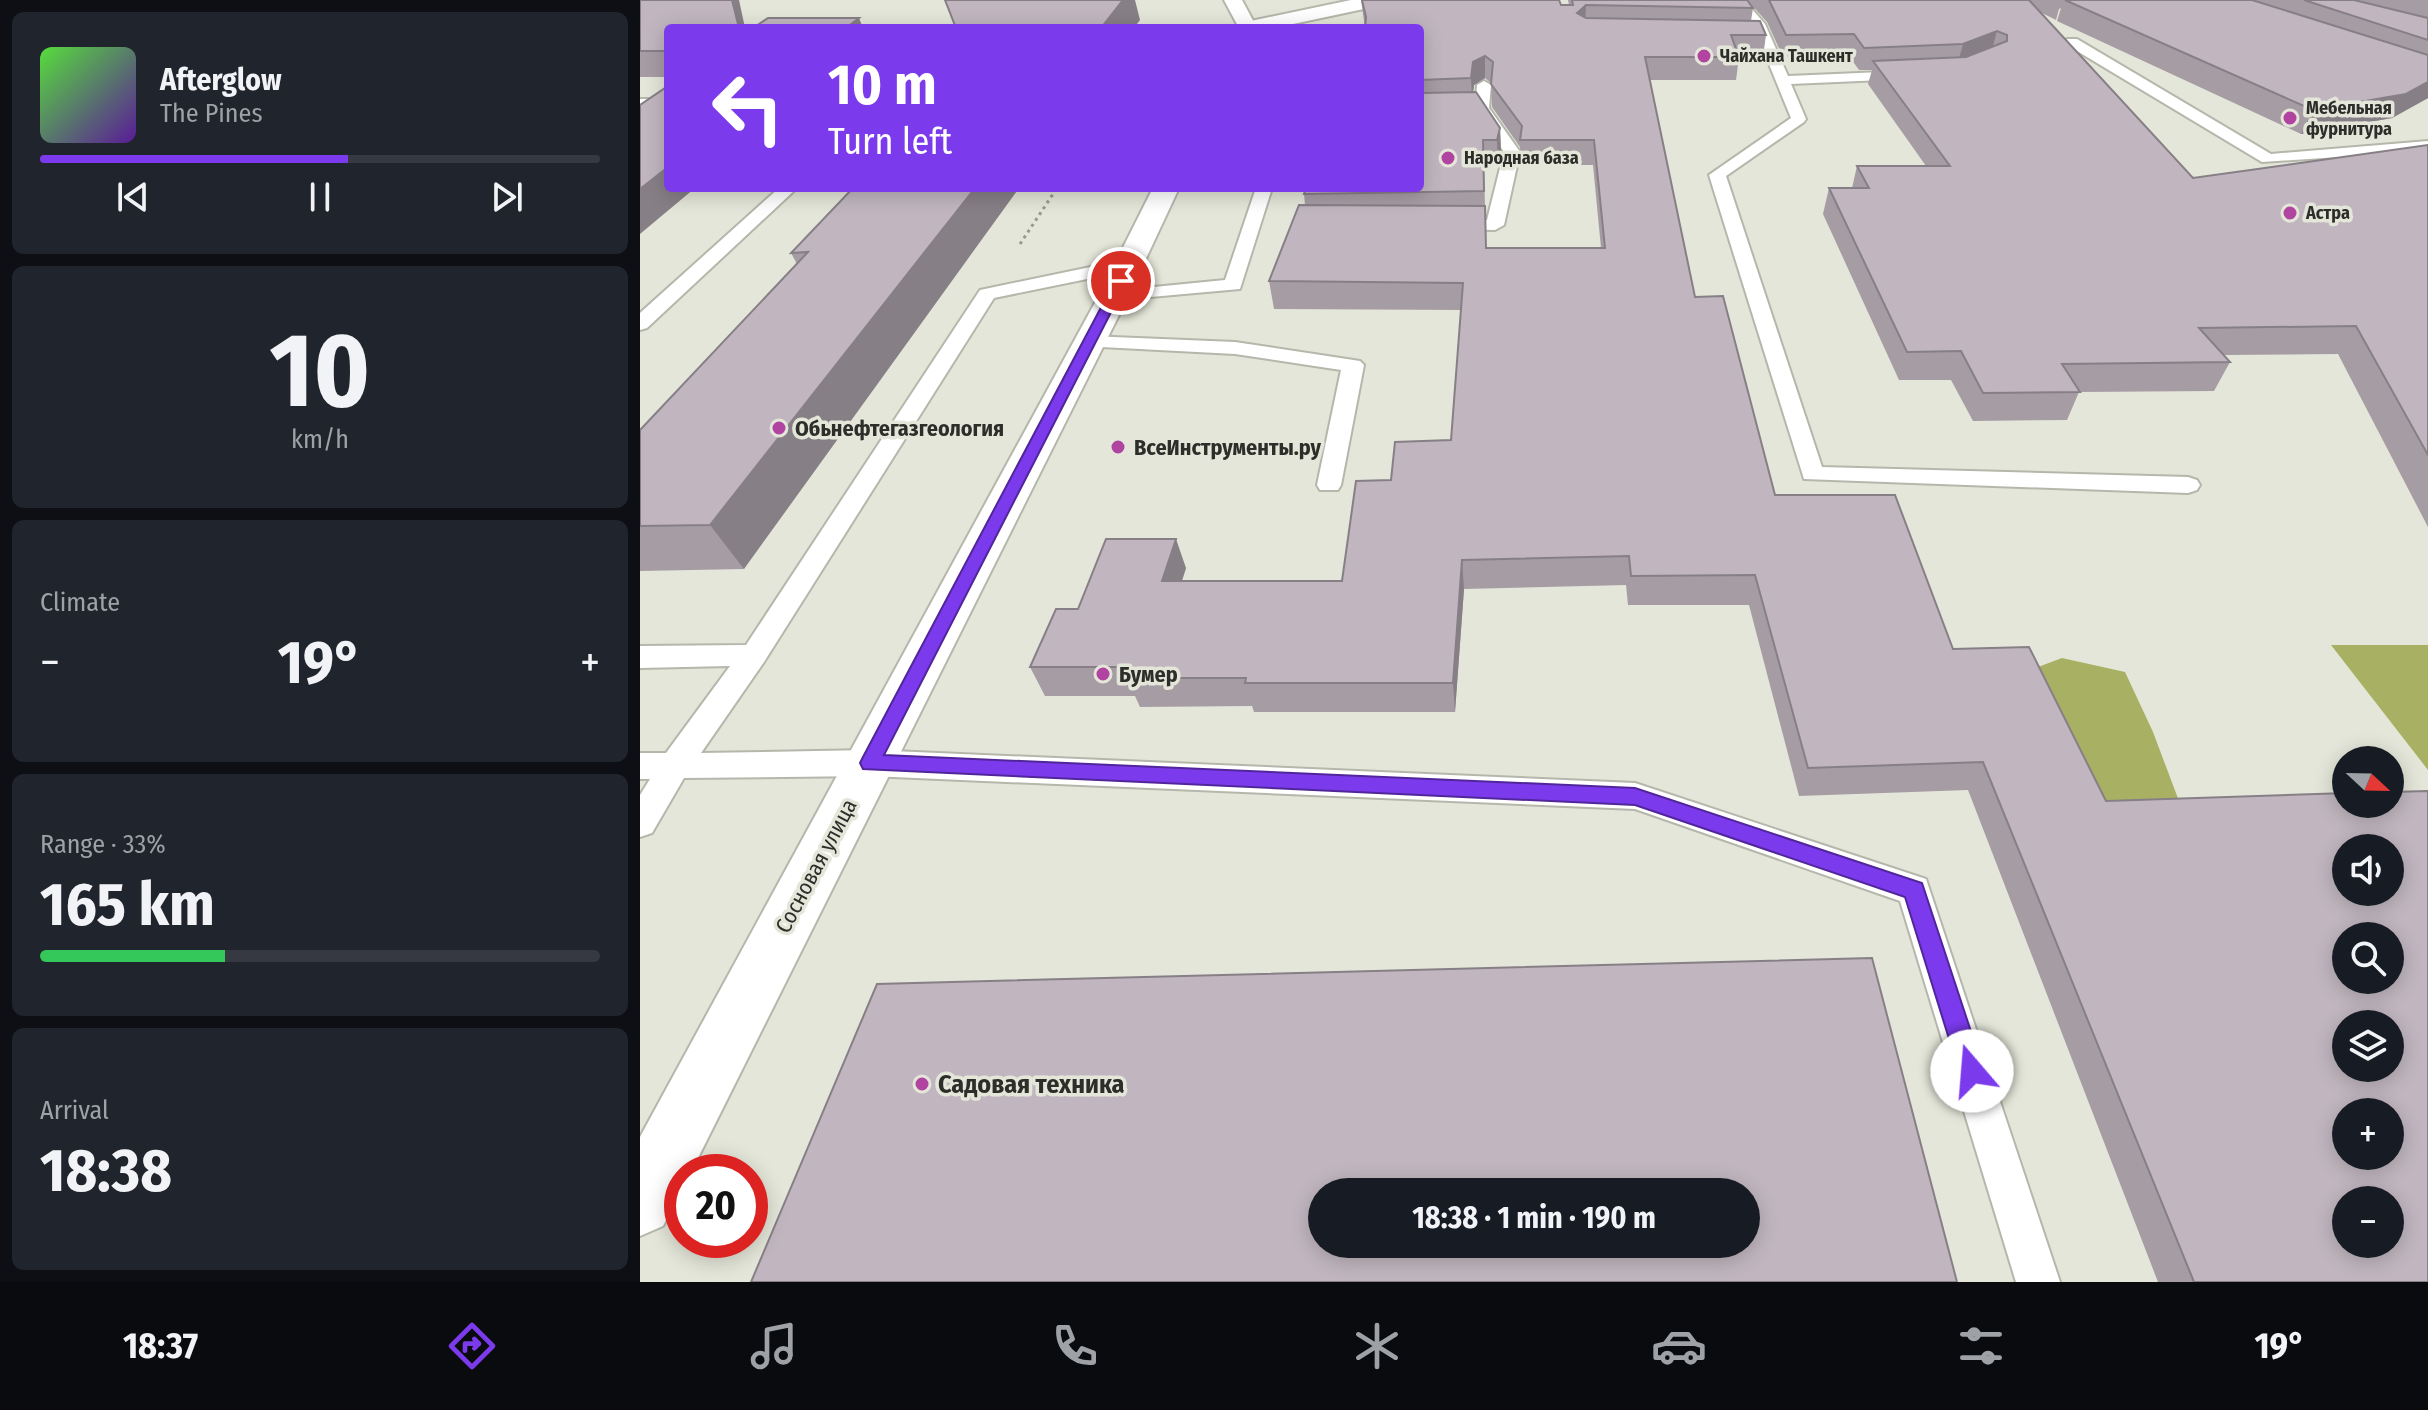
<!DOCTYPE html>
<html lang="en">
<head>
<meta charset="utf-8">
<style>
	body { margin:0; font-family:"Fira Sans Condensed",sans-serif; background:#20242c; color:#f1f3f6; height:100vh; display:flex; flex-direction:column; font-size:30px; white-space:nowrap }
	* { box-sizing:border-box; margin:0 }
	p { font-size:26px; color:#9ea1a6 }
	.icon { flex:none; width:44px; height:44px; fill:none; stroke:currentColor; stroke-width:2; stroke-linecap:round; stroke-linejoin:round }
	.map { position:relative; flex:1; overflow:hidden }
	.panel { display:flex; flex-direction:column; gap:12px; padding:12px; background:#0d0f14; width:640px }
	.panel>* { flex:none }
	.top-card { position:absolute; left:24px; top:24px; width:760px; height:168px; border-radius:8px; box-shadow:0 4px 20px #0003; background:#7c3aed; color:#fff; overflow:hidden }
	.needle { width:52px; rotate:112deg }
	.buttons { position:absolute; left:1692px; top:746px; display:grid; gap:16px }
	.buttons a { display:grid; place-items:center; width:72px; height:72px; border-radius:50%; background:#171b24; box-shadow:0 4px 20px #0003; font-size:40px }
	.speed { position:absolute; left:24px; top:1154px; display:flex; gap:16px; font-size:40px; font-weight:700; text-align:center }
	.speed>* { display:grid; place-content:center; width:104px; height:104px; border-radius:50%; background:#171b24; box-shadow:0 4px 20px #0003; line-height:1 }
	.speed .limit { border:12px solid #d22; background:#fff; color:#111 }
	.pin { position:absolute; display:grid; place-items:center; width:68px; height:68px; color:#fff; margin:-34px; border:4px solid #fff; border-radius:50%; box-shadow:0 2px 8px #0007 }
	.me { position:absolute; width:88px; margin:-44px; rotate:342deg; stroke-linejoin:round; filter:drop-shadow(0 0 6px #0008) }
	.turn { display:flex; align-items:center; gap:28px; height:168px; padding:0 32px; font-size:36px }
	.turn .icon { width:104px; height:104px; stroke-width:2.5 }
	.turn b { display:block; font-size:56px; line-height:68px }
	.big { font-size:60px; font-weight:700; line-height:1.1 }
	.panel .tile { flex:1; display:flex; flex-direction:column; justify-content:center; gap:12px; min-width:0; padding:0 28px; border-radius:12px; background:#20242c }
	.panel .dial { align-items:center; gap:0 }
	.dial b { font-size:104px; line-height:1 }
	.song { display:flex; align-items:center; gap:24px }
	.cover { width:96px; height:96px; border-radius:12px; background:linear-gradient(135deg,hsl(110 70% 55%),hsl(270 70% 35%)) }
	.played { height:8px; border-radius:4px; background:linear-gradient(90deg,#7c3aed 55%,#363941 55%) }
	.keys { display:flex; justify-content:space-around; direction:ltr }
	.heat { display:flex; justify-content:space-between; align-items:center; font-size:44px; direction:ltr }
	.charge { height:12px; border-radius:6px; background:linear-gradient(90deg,#34c759 33%,#363941 0) }
	.trip { position:absolute; left:668px; top:1178px; width:452px; height:80px; border-radius:40px; background:#171b24; box-shadow:0 4px 20px #0003; font-weight:700; line-height:80px; text-align:center }
	.menu { display:flex; height:128px; justify-content:space-around; align-items:center; background:#090b0e; color:#9ea1a6 }
	.menu .icon { width:56px; height:56px }
	.menu .on { color:#7c3aed }
	.menu b { font-size:36px; color:#f1f3f6 }
	main { display:flex; flex:1; min-height:0 }
	.map>svg:first-child { display:block }
</style>
</head>
<body>
<main>
<section class="panel">
<div class="tile">
<div class="song"><i class="cover"></i><div><b>Afterglow</b><p>The Pines</p></div></div>
<div class="played"></div>
<div class="keys"><svg class="icon" aria-label="previous" viewBox="0 0 24 24"><path d="M18 5L8 12l10 7zM5 5v14"/></svg><svg class="icon" aria-label="pause" viewBox="0 0 24 24"><path d="M8 5v14M16 5v14"/></svg><svg class="icon" aria-label="next" viewBox="0 0 24 24"><path d="M6 5l10 7-10 7zM19 5v14"/></svg></div>
</div>
<div class="tile dial"><b>10</b><p>km/h</p></div>
<div class="tile"><p>Climate</p>
<div class="heat"><a>−</a><b class="big">19°</b><a>+</a></div>
</div>
<div class="tile"><p>Range · 33%</p><b class="big">165 km</b><div class="charge"></div></div>
<div class="tile"><p>Arrival</p><b class="big">18:38</b></div>
</section>
<div class="map">
<svg width="1788" height="1282" viewBox="0 0 1788 1282">
	<rect width="100%" height="100%" fill="#e4e6d9"/>
	<path fill="#a8b163" d="M1691 645H1788V770Z
		M1422 658 1485 672 1513 732 1548 825 1484 826 1374 676Z"/>
	<g fill="none" stroke-linecap="round" stroke-linejoin="round">
		<defs>
			<path id="service" d="M1092 0H1104L1125 24 1148 76 1266 71 1273 75 1266 79 1151 84 1166 119 1164 122 1086 176 1182 467 1548 477 1557 480 1560 485 1557 490 1548 493 1164 479 1069 175 1151 118 1113 25Z
				M1427 39H1437L1631 154 1788 141V151L1622 162 1427 45Z
				M844 81 851 85 849 108 880 152 864 225 855 230 804 229 801 225 810 220H847L864 152 835 108 837 85Z
				M0 99H28V107H0Z
				M139 188H157L7 328 0 330V313Z
				M616 188H632L600 289 466 301 463 297 466 293 473 291 585 280Z
				M489 259 496 261 498 265 496 269 354 298 124 662 61 753 230 750 995 783 1286 879 1420 1282H1376L1260 901 995 809 230 776 44 778 12 833 0 837V795L10 779H0V753H26L90 666 0 668V646L106 645 340 290Z
				M449 336 595 342 720 361 724 365 701 485 698 490H680L677 485 701 370 595 354 442 346 439 342 442 338Z"/>
			<path id="minor" d="M584 0H602L617 28H599Z"/>
			<path id="primary" d="M711 0H747L738 6 634 28H596L606 22Z
				M513 188H539L488 297 51 1172H42V1189L23 1226 0 1236V1137L458 297Z"/>
		</defs>
		<use href="#service" stroke="#b5b7ab" stroke-width="4"/>
		<use href="#minor" stroke="#b5b7ab" stroke-width="4"/>
		<use href="#primary" stroke="#b5b7ab" stroke-width="4"/>
		<path stroke="#989a90" stroke-width="3" stroke-dasharray="3 4" stroke-linecap="butt" d="M380 244 417 188"/>
		<use href="#service" fill="#fff" fill-rule="evenodd"/>
		<use href="#minor" fill="#fff" fill-rule="evenodd"/>
		<use href="#primary" fill="#fff" fill-rule="evenodd"/>
	</g>
	<path fill="#a69da4" fill-rule="evenodd" d="M0 0 28 28V77H0Z
		M721 0H919L921 5H929L928 0H1788V98L1752 118 1661 134 1417 21 1421 8 1419 9 1416 20 1402 13 1553 178 1788 145V527L1698 354 1584 355 1590 362 1574 391 1439 392 1427 420 1333 421 1311 380H1259L1183 214 1189 188H1212L1217 166H1286L1228 84 1232 70H1219L1209 56 1143 57 1127 22 1108 1 1113 8 1111 21 1126 35 1123 57H1099L1096 80H1010L1055 297 1135 495 1313 649 1466 801 1788 1282H1518L1328 790 1159 796 1109 605H988L986 585 824 589 815 712H614L612 706 500 707 495 696H405L390 667 438 609 546 568 542 581H702L751 480 811 440 821 310 634 309 629 281 665 205 664 194 665 190H663V188H780V28H725ZM845 78 851 83 852 107 880 147V165H953L961 248H846L844 165H858L861 153 860 128 833 92 834 85Z
		M213 188 104 569 0 571V430L157 264 151 253Z"/>
	<path fill="#877f86" d="M92 0H99L105 28H99Z
		M483 0H495L500 20 494 28H461Z
		M946 5 945 26 937 13Z
		M219 18 223 28H206Z
		M1357 31 1351 53 1317 66 1323 44Z
		M845 56V78L834 85 832 101 831 78 833 62Z
		M1788 82V98L1752 118 1661 134 1673 110Z
		M860 128 861 153 858 165 857 140Z
		M28 167V188H55L0 234V189Z
		M335 188H379L104 569 70 525Z
		M536 539 546 568 532 610 522 581Z
		M822 560 824 589 815 712 813 683Z"/>
	<path fill="#c1b6bf" stroke="#877f86" stroke-width="2" fill-rule="evenodd" d="M0 0H92L99 28H28V51H0Z
		M305 0H483L461 28H316Z
		M722 0H919L921 5H933L932 0H1107L1113 8 946 5 937 13 946 18 1120 21 1126 35H1091L1099 57H1005L1055 297 1083 296 1135 495H1255L1313 649 1389 647 1466 801 1706 793V804H1750V792L1788 791V1282H1554L1343 762 1168 768 1115 575 991 576 989 556 822 560 813 683H605L606 678H487L492 667H390L416 609H438L466 539H536L522 581H702L716 481 751 480 755 442 811 440 823 283 629 281 659 205 845 206 846 248H965L954 140H880L882 126 851 84 853 62 845 56 833 62 831 78 780 80V28H725L726 17ZM1706 848H1750V892H1706ZM1706 936H1750V980H1706ZM1706 1024H1750V1068H1706ZM1706 1112H1750V1156H1706ZM1706 1200H1750V1244H1706Z
		M1129 0H1389L1553 178 1788 145V455L1716 326 1559 328 1590 362 1422 364 1440 392 1343 393 1321 351 1267 352 1189 188H1229L1217 166H1310L1233 61 1326 57 1367 41V35L1357 31 1323 44 1224 48 1214 34 1146 35Z
		M1425 0H1612L1788 55V82L1766 94 1673 110Z
		M1664 0H1714L1788 18V40Z
		M128 18H219L206 28H113Z
		M28 86V167L0 189V105Z
		M836 92 860 128 857 140H843L844 191 664 194 666 188H780V93Z
		M213 188H335L70 525 0 526V430L168 252 151 253Z
		M1232 958 1317 1282H111L237 984ZM682 1192H1106V1244H682Z"/>
	<path fill="#7c3aed" stroke="#51269a" stroke-width="2" d="M481 277 487 281 244 755 995 788 1282 883 1344 1071 1341 1080 1332 1084 1323 1080 1319 1071 1265 897 995 805 223 769 220 763 223 757 475 281Z"/>
	<g fill="#b143a1" stroke="#e4e6d9" stroke-width="3">
		<circle cx="1064" cy="56" r="8"/>
		<circle cx="1650" cy="118" r="8"/>
		<circle cx="808" cy="158" r="8"/>
		<circle cx="1650" cy="213" r="8"/>
		<circle cx="139" cy="428" r="8"/>
		<circle cx="478" cy="447" r="8"/>
		<circle cx="463" cy="674" r="8"/>
		<circle cx="282" cy="1084" r="8"/>
	</g>
	<g text-anchor="middle" dominant-baseline="central" stroke-width="7" stroke-linejoin="round" paint-order="stroke">
		<g font-size="18" font-weight="bold" fill="#2d2d29" stroke="#e4e6d9" text-anchor="start">
			<text x="1080" y="56">Чайхана Ташкент</text>
			<text x="1666" y="108">Мебельная<tspan x="1666" dy="21">фурнитура</tspan></text>
			<text x="824" y="158">Народная база</text>
			<text x="1666" y="213">Астра</text>
		</g>
		<g font-size="22" font-weight="bold" fill="#2d2d29" stroke="#e4e6d9" text-anchor="start">
			<text x="155" y="428">Обьнефтегазгеология</text>
			<text x="494" y="447">ВсеИнструменты.ру</text>
			<text x="479" y="674">Бумер</text>
		</g>
		<g font-size="22" fill="#2d2d29" stroke="#e4e6d9">
			<text transform="translate(176 866) rotate(-62)">Сосновая улица</text>
		</g>
		<g font-size="26" font-weight="bold" fill="#2d2d29" stroke="#e4e6d9" text-anchor="start">
			<text x="298" y="1084">Садовая техника</text>
		</g>
	</g>
</svg>
<div class="buttons">
<a><svg class="needle" viewBox="-14 -14 28 28"><path d="M0-13l5 13h-10z" fill="#e53935"/><path d="M0 13l5-13h-10z" fill="#9ea1a6"/></svg></a>
<a><svg class="icon" aria-label="sound" viewBox="0 0 24 24"><path d="M4 9h4l5-4v14l-5-4H4zM17 9q2 3 0 6"/></svg></a>
<a><svg class="icon" aria-label="search" viewBox="0 0 24 24"><circle cx="10" cy="10" r="6"/><path d="M15 15l6 6"/></svg></a>
<a><svg class="icon" aria-label="layers" viewBox="0 0 24 24"><path d="M12 4l9 5-9 5-9-5zM3 14l9 5 9-5"/></svg></a>
<a>+</a>
<a>−</a>
</div>
<div class="speed"><div class="limit">20</div></div>
<div class="pin" style="left:481px;top:281px;background:#d93025"><svg class="icon" aria-label="arrive" viewBox="0 0 24 24"><path d="M6 21V4h12l-3 4 3 4H6"/></svg></div>
<svg class="me" style="left:1332px;top:1071px" viewBox="-20 -20 40 40"><circle r="19" fill="#fff"/><path d="M0-13L10 11 0 6-10 11z" fill="#7c3aed"/></svg>
<div class="trip">18:38 · 1 min · 190 m</div>
<div class="top-card">
<div class="turn"><svg class="icon" aria-label="left" viewBox="0 0 24 24"><path d="M17 20v-9H6M10 6l-5 5 5 5"/></svg><div><b>10 m</b>Turn left</div></div>
</div>
</div>
</main>
<nav class="menu">
<b>18:37</b>
<svg class="icon on" aria-label="directions" viewBox="0 0 24 24"><path d="M12 3l9 9-9 9-9-9zM9 14v-3h6M13 9l2 2-2 2"/></svg>
<svg class="icon" aria-label="music" viewBox="0 0 24 24"><path d="M9 18V5l10-2v13"/><circle cx="6" cy="18" r="3"/><circle cx="16" cy="16" r="3"/></svg>
<svg class="icon" aria-label="phone" viewBox="0 0 24 24"><path d="M5 4h4l2 5-3 2q2 4 5 5l2-3 5 2v4C11 20 4 13 5 4z"/></svg>
<svg class="icon" aria-label="climate" viewBox="0 0 24 24"><path d="M12 3v18M4 7l16 10M4 17L20 7"/></svg>
<svg class="icon" aria-label="car" viewBox="0 0 24 24"><path d="M5 17H2v-5l4-1 3-4h7l3 4 3 1v5h-3M9 17h6M6 11h13"/><circle cx="7" cy="17" r="2"/><circle cx="17" cy="17" r="2"/></svg>
<svg class="icon" aria-label="filters" viewBox="0 0 24 24"><path d="M4 7h16M4 17h16"/><circle cx="9" cy="7" r="2"/><circle cx="15" cy="17" r="2"/></svg>
<b>19°</b>
</nav>
</body>
</html>
